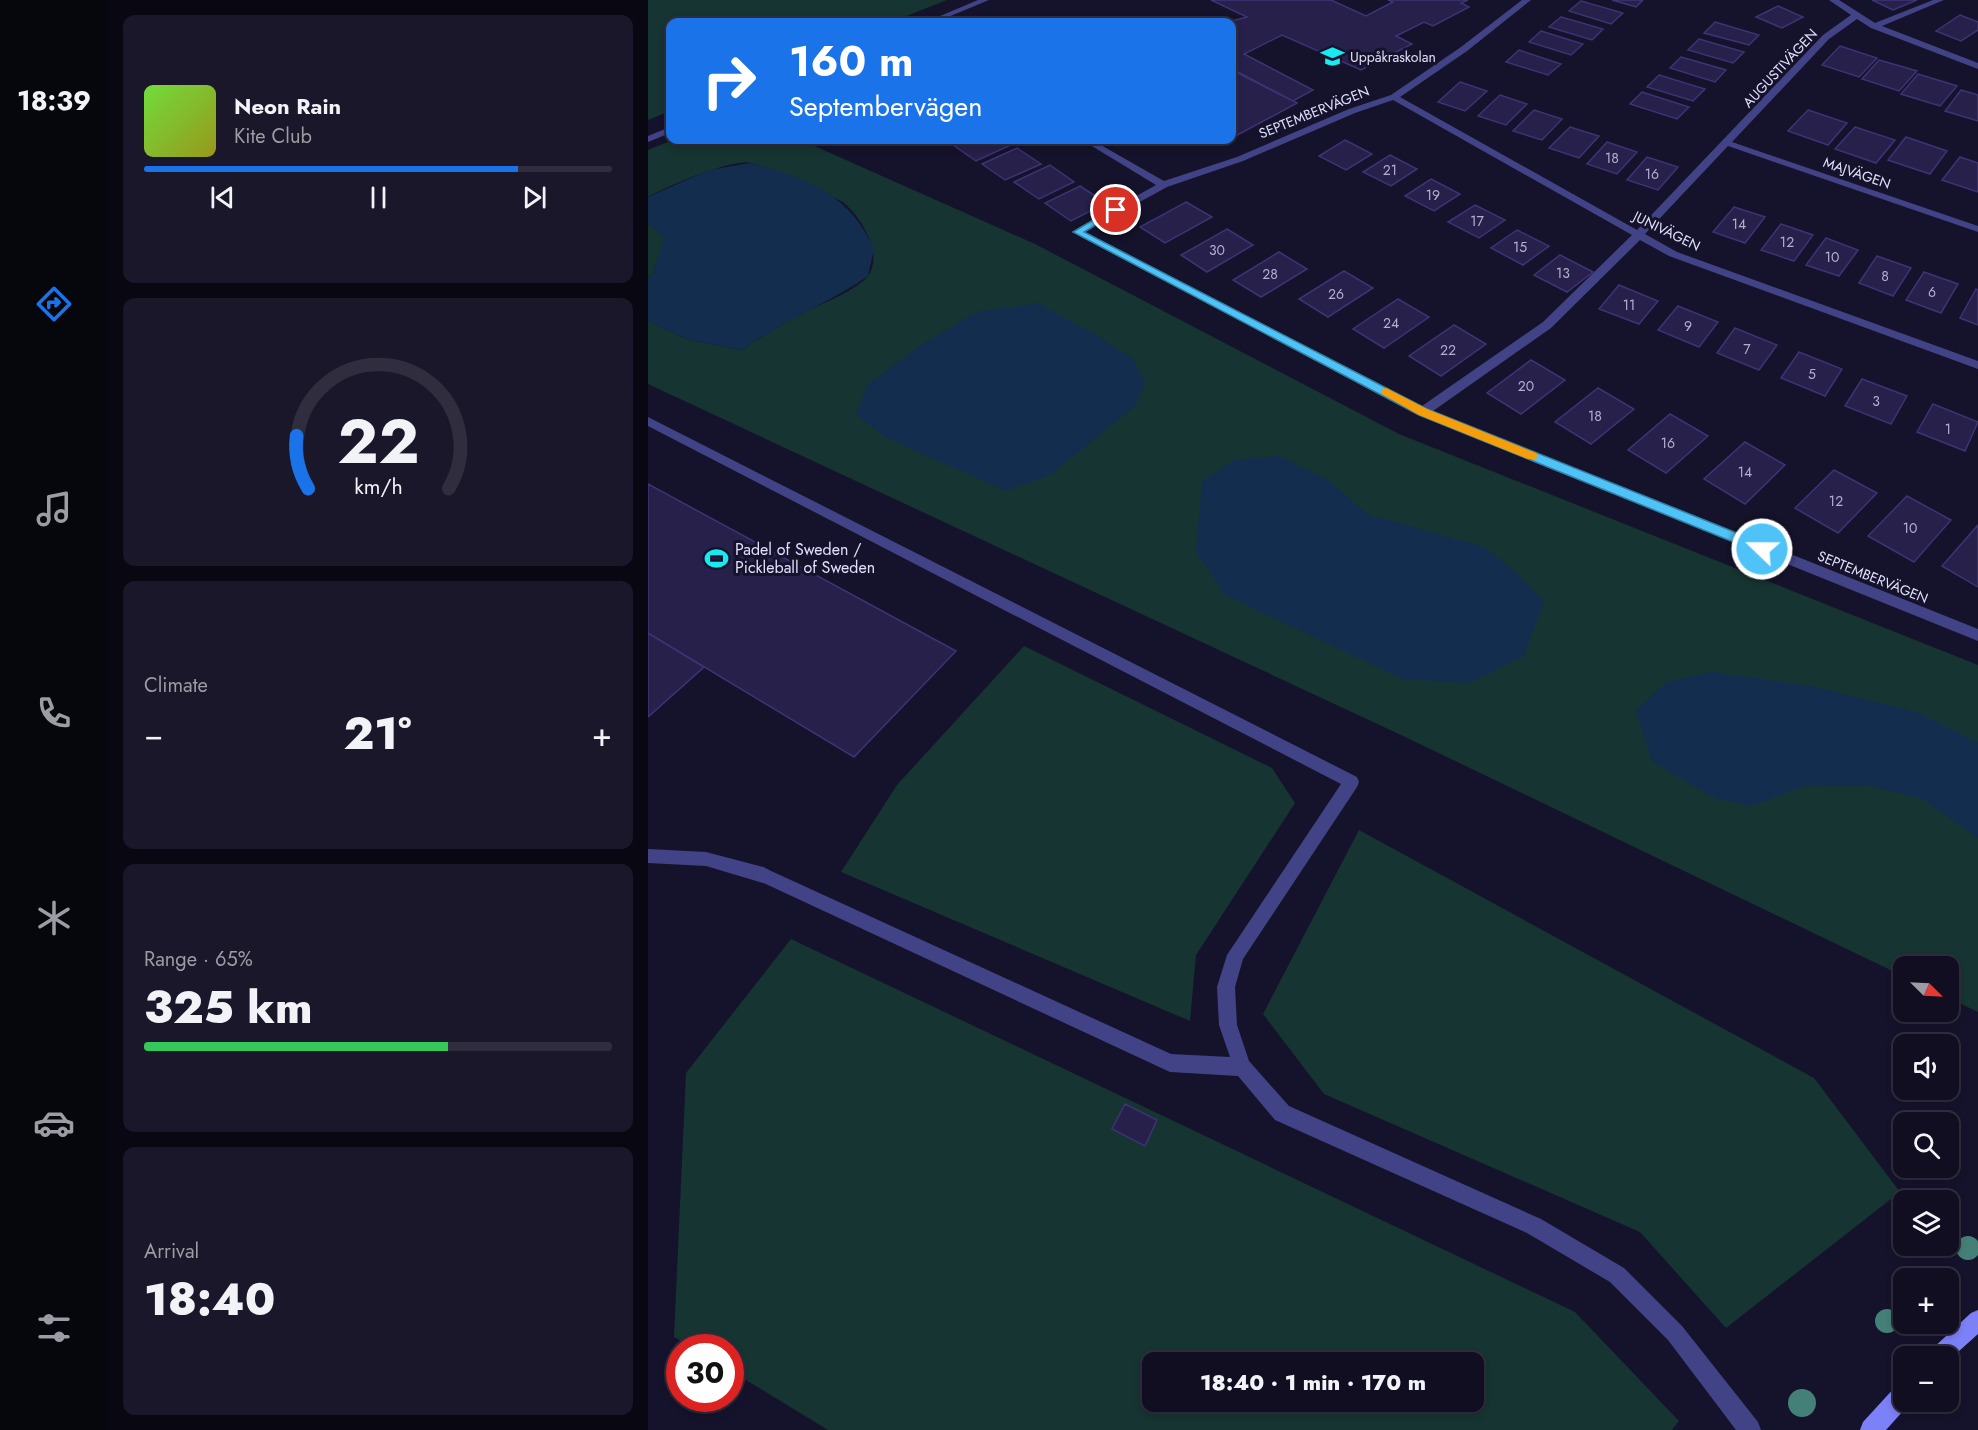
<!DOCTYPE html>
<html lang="en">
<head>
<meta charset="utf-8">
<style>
	body { margin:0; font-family:Jost,sans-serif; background:#191729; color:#f1f3f6; height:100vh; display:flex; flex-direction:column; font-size:22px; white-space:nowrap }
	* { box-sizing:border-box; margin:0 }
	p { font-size:20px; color:#9c9ca5 }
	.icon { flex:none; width:33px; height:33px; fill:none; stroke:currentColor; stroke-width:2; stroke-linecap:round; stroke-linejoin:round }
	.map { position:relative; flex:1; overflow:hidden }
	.sheet { display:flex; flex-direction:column; gap:15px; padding:15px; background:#090812; width:540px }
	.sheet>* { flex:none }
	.guide { position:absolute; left:18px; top:18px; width:570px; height:126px; border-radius:12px; box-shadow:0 3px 9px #0003,0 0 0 2px #302e3e; background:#1a73e8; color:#fff; overflow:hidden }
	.needle { width:39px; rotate:114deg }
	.buttons { position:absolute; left:1245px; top:956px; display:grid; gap:12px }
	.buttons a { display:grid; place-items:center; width:66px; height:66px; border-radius:12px; background:#100e20; box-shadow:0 3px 9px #0003,0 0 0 2px #302e3e; font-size:30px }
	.speed { position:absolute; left:18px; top:1334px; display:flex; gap:12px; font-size:30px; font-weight:700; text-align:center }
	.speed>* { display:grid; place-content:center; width:78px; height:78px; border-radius:50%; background:#100e20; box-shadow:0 3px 9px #0003,0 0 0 2px #302e3e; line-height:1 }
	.speed .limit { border:9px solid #d22; background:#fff; color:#111 }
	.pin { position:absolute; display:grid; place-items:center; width:51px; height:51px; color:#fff; margin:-26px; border:3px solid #fff; border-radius:50%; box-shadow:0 2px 6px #0007 }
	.me { position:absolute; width:66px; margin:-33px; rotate:292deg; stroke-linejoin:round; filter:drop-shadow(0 0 4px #0008) }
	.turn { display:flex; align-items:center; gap:21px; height:126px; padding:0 24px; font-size:27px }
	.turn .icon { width:78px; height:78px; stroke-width:2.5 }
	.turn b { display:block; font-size:42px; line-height:51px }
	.big { font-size:45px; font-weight:800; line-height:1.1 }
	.sheet .card { flex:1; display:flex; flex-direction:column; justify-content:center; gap:9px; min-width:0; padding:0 21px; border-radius:12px; background:#191729 }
	.sheet .dial { align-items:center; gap:0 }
	.dial svg { height:156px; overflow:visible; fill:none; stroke:#302e3e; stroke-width:7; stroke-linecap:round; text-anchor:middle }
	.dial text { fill:#f1f3f6; stroke:none }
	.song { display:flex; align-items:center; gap:18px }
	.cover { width:72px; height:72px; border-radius:9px; background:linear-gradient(135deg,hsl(100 70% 55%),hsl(60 70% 35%)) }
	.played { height:6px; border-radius:3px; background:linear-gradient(90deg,#1a73e8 80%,#302e3e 80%) }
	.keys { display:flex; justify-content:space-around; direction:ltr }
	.heat { display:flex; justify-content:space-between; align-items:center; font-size:33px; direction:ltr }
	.charge { height:9px; border-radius:4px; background:linear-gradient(90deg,#34c759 65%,#302e3e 0) }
	.trip { position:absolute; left:494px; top:1352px; width:342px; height:60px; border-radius:12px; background:#100e20; box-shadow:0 3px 9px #0003,0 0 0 2px #302e3e; font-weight:800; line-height:60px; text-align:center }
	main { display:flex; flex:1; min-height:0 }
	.tabs { display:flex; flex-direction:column; width:108px; justify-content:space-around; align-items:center; background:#06060d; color:#9c9ca5 }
	.tabs .icon { width:42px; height:42px }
	.tabs .selected { color:#1a73e8 }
	.tabs b { font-size:27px; color:#f1f3f6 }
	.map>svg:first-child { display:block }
</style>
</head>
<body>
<main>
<nav class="tabs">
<b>18:39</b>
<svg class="icon selected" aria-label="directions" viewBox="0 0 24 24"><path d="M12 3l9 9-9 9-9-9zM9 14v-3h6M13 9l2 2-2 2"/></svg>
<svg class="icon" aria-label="music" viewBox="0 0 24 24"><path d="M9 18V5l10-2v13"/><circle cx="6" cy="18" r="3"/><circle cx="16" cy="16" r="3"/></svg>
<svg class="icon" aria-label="phone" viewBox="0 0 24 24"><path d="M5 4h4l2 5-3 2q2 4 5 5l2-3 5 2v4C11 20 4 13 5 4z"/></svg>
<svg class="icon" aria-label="climate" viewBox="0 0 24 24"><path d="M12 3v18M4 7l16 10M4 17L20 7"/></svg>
<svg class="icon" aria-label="car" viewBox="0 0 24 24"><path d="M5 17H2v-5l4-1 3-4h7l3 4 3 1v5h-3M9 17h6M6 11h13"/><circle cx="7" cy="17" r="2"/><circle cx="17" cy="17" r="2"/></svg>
<svg class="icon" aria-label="filters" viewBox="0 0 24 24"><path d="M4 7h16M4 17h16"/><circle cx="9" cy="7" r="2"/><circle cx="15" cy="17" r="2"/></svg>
</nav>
<section class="sheet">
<div class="card">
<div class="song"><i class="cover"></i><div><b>Neon Rain</b><p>Kite Club</p></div></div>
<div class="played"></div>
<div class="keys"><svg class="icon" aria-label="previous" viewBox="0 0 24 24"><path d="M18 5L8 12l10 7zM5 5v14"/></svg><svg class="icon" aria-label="pause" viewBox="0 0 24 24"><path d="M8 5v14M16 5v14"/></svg><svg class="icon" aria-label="next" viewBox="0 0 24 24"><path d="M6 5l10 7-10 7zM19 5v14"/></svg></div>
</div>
<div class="card dial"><svg viewBox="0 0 100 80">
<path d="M14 69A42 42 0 1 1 86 69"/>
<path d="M14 69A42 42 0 0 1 8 42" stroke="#1a73e8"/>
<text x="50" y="56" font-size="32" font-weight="700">22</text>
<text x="50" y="72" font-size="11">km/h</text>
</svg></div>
<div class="card"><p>Climate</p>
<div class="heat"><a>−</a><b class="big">21°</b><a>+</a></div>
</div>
<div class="card"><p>Range · 65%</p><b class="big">325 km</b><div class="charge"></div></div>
<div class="card"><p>Arrival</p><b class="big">18:40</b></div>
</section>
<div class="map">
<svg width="1330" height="1430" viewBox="0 0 1330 1430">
	<rect width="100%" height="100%" fill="#15132b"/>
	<path fill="#163431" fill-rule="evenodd" d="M0 0H299L243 22H22V111L0 120Z
		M25 140H153L387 244 751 434 1330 665V1012L1301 998 1300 966H1256L1255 976 753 735 0 384V321L41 340 94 350C115 335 137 322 161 310 176 303 210 289 220 276 236 254 213 217 196 203 187 197 115 166 103 163 82 159 20 186 0 197V150Z
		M0 223 17 238 5 273 0 278Z
		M376 646 624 768 647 803 548 955 542 1021 193 872 249 785Z
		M711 830 1166 1078 1252 1192 1078 1328 992 1232 676 1094 615 1014Z
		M143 939 927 1312 1031 1421 1024 1430H180L83 1371 82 1347H43L26 1337 38 1073ZM504 1362H825V1401H504Z"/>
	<path fill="#132d4f" d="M102 163C158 178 201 193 226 249L220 276C180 304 133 321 94 350L41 340 0 321V278L5 273 16 238 0 223V197L61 170Z
		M390 303 448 335 485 359 497 382 487 406 402 475 358 491 239 438 208 415 220 384 275 344 328 312Z
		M631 456 680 480 719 514 836 547 870 574 896 601 876 656 822 683 755 679 577 595 548 551 554 481 586 460Z
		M1064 672 1162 686 1269 712 1330 743V838L1275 799 1222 786 1159 785 1103 806 1066 798 1004 761 988 711 1019 682Z"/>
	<path fill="#26204a" stroke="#3c3475" stroke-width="1.5" d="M563 0H683L718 16 745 2 740 0H820L813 3 821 7 785 26 776 22 748 36 764 44 713 70 634 35 596 54 665 90 645 101 584 69V22H580L599 17Z
		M964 0H995L988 7Z
		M1224 0H1269L1245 10Z
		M933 1 975 13 963 24 921 11Z
		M1130 6 1155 17 1134 28 1108 17Z
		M1312 15 1330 22V30L1313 41 1288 31Z
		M913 17 955 29 944 40 901 27Z
		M1067 22 1111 35 1101 45 1056 33Z
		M893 31 935 44 923 55 881 42Z
		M1051 39 1096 52 1085 63 1040 50Z
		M1192 46 1229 58 1211 77 1174 65Z
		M871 50 913 64 900 75 858 62Z
		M1033 57 1078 70 1067 82 1022 68Z
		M1231 60 1269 71 1251 91 1214 79Z
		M584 70 649 103 584 138Z
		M1270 74 1309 86 1292 106 1253 94Z
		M1011 75 1057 89 1045 101 999 87Z
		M812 82 839 91 817 111 790 102Z
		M1313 90 1330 95V121L1297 111Z
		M994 92 1041 107 1029 119 982 104Z
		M852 95 879 104 858 125 830 116Z
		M886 110 914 119 894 140 865 131Z
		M1160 110 1199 123 1180 145 1140 131Z
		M922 127 951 136 931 158 901 148Z
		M1207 127 1247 140 1228 163 1187 149Z
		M1258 137 1299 151 1282 174 1240 160Z
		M318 140H355L363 145 328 161 305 145Z
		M697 140 724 154 698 170 671 156Z
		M959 142 989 152 969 174 939 164Z
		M369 148 393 164 357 180 334 164Z
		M742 155 769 169 743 186 715 172Z
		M999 157 1030 167 1010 190 979 180Z
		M1312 157 1330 163V192L1294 180Z
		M402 165 426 182 391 199 366 182Z
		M783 179 812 194 786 211 757 196Z
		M432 186 458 203 423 221 397 203Z
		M538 202 564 217 517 243 492 227Z
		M827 205 857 220 831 238 800 222Z
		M1086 207 1117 217 1097 243 1065 232Z
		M1133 224 1165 235 1146 261 1113 250Z
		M579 229 605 245 559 272 533 255Z
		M869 230 901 246 875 265 843 248Z
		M1178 238 1210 250 1191 276 1158 265Z
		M631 252 659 269 613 297 585 280Z
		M912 255 945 272 919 292 886 275Z
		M1229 256 1263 268 1245 296 1211 283Z
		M696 271 725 288 680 317 651 299Z
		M1276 272 1310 284 1293 313 1258 300Z
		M971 285 1010 301 991 324 951 309Z
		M1328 289 1330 290V325L1312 318Z
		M750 299 781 317 736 348 705 329Z
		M1030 306 1070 322 1051 347 1010 330Z
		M806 325 838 344 793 376 761 356Z
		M1087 328 1129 345 1111 370 1069 353Z
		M1151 352 1194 369 1177 396 1133 378Z
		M883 360 917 380 873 414 839 393Z
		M1214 379 1259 396 1243 424 1197 406Z
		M950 388 986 409 943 444 907 422Z
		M1285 404 1330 422 1317 451 1269 432Z
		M1022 414 1060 436 1018 473 980 450Z
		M1097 442 1137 465 1097 504 1056 479Z
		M1186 470 1229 493 1190 533 1147 508Z
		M0 484 308 651 206 757 0 633Z
		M1259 496 1303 520 1266 562 1220 536Z
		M1330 525V587L1294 566Z
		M0 633 56 667 0 717Z
		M477 1104 509 1120 497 1146 464 1129Z"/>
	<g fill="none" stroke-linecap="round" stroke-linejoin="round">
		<path fill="#414386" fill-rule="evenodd" d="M0 849 58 852 115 867 121 870 123 875 121 880 115 883 58 866 0 863Z"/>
		<path fill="#414386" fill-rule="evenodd" d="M330 0H341L288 22H278Z
			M874 0H883L819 51 752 97 989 230 1175 35 1203 15 1181 0H1191L1227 23 1285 0H1296L1234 26 1330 63V69L1223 28 1209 19 1181 39 1084 142 1330 226V232L1080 146 997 234 1029 252 1330 361V369L1021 256 992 240 903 328 785 411 1330 629V641L771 415 424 232 508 185 434 140H444L516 181 589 157 701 109 743 95 813 47ZM745 100 984 235 895 322 774 406 437 232 519 187 595 161 707 113Z
			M22 127V133L0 142V136Z
			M0 417 709 777 711 782 709 787 595 959 587 987 589 1025 601 1061 641 1106 893 1219 976 1268 1034 1326 1110 1422 1113 1430H1088L1020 1340 962 1282 879 1233 627 1120 590 1076 522 1072 109 880 107 875 109 870 115 867 121 870 523 1054 582 1057 571 1025 569 987 579 955 693 784 0 426Z"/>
		<path fill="#7c81f7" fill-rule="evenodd" d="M1330 1310V1334L1300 1361V1356H1281L1284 1349 1323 1313Z
			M1256 1384V1401H1264L1238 1430H1212L1215 1422 1248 1386Z"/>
	</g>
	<g fill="#458078">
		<circle cx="1320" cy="1248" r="12"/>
		<circle cx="1239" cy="1321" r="12"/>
		<circle cx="1154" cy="1403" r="14"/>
	</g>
	<path fill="#4fc3f7" stroke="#337fa1" stroke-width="1.5" d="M465 208 473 210 436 232 779 409 1119 545 1120 549 1114 553 1110 552 771 415 425 232Z"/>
	<path fill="#f59e0b" d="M738 388 779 409 888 453 890 456 888 459H880L771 415 734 394V389Z"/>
	<defs>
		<symbol id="school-bare" viewBox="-9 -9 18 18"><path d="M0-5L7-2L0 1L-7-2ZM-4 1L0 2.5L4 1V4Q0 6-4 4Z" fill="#17eaf1" stroke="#15132b" stroke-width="2.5" paint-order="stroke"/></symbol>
		<symbol id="stadium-bare" viewBox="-9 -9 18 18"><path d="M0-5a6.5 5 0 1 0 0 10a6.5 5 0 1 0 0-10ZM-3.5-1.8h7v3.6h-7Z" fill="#17eaf1" stroke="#15132b" stroke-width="2.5" paint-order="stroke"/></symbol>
	</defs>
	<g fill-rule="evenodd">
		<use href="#school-bare" x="668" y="40" width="33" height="33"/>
		<use href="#stadium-bare" x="52" y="542" width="33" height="33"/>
	</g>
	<g text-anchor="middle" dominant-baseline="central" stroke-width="6" stroke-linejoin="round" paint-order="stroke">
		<g font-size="14" fill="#e0dffd" stroke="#15132b" text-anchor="start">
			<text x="702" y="57">Uppåkraskolan</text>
		</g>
		<g font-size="14" fill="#e0dffd" stroke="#15132b">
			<text transform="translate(1132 68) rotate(-47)">AUGUSTIVÄGEN</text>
			<text transform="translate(666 112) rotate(-22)">SEPTEMBERVÄGEN</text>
			<text transform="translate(1209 173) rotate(19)">MAJVÄGEN</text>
			<text transform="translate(1019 231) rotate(26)">JUNIVÄGEN</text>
			<text transform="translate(1225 577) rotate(22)">SEPTEMBERVÄGEN</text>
		</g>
		<g font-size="14" fill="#b2afd0">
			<text x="964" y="158">18</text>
			<text x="742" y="170">21</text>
			<text x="1004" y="174">16</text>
			<text x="785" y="195">19</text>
			<text x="829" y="221">17</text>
			<text x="1091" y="224">14</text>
			<text x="1139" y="242">12</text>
			<text x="872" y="247">15</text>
			<text x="569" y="250">30</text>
			<text x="1184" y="257">10</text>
			<text x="915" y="273">13</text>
			<text x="622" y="274">28</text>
			<text x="1237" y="276">8</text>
			<text x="1284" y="292">6</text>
			<text x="688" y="294">26</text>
			<text x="981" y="305">11</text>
			<text x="743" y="323">24</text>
			<text x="1040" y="326">9</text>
			<text x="1099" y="349">7</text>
			<text x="800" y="350">22</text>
			<text x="1164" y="374">5</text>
			<text x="878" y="386">20</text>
			<text x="1228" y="401">3</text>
			<text x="947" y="416">18</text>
			<text x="1300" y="429">1</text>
			<text x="1020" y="443">16</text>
			<text x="1097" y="472">14</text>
			<text x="1188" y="501">12</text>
			<text x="1262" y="528">10</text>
		</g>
		<g font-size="16" fill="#e0dffd" stroke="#15132b" text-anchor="start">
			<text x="87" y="549">Padel of Sweden /<tspan x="87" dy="18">Pickleball of Sweden</tspan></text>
		</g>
	</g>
</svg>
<div class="buttons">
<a><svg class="needle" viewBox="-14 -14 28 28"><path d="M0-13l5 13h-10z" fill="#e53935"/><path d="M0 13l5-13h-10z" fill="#9c9ca5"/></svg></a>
<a><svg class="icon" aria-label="sound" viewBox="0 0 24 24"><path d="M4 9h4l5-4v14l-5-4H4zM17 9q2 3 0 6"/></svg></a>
<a><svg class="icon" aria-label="search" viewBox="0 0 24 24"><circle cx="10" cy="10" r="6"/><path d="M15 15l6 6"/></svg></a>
<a><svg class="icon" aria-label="layers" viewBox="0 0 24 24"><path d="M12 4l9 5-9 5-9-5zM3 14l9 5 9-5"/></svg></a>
<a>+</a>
<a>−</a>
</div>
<div class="speed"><div class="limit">30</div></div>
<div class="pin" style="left:468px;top:210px;background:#d93025"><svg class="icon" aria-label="arrive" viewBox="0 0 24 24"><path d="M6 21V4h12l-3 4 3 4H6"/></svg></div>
<svg class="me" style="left:1114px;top:549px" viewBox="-20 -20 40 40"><circle r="17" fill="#4fc3f7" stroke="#fff" stroke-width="3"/><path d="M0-11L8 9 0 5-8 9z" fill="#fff"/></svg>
<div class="trip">18:40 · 1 min · 170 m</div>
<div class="guide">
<div class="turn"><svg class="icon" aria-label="right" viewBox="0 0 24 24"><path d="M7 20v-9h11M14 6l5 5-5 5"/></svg><div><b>160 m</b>Septembervägen</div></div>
</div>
</div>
</main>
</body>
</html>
